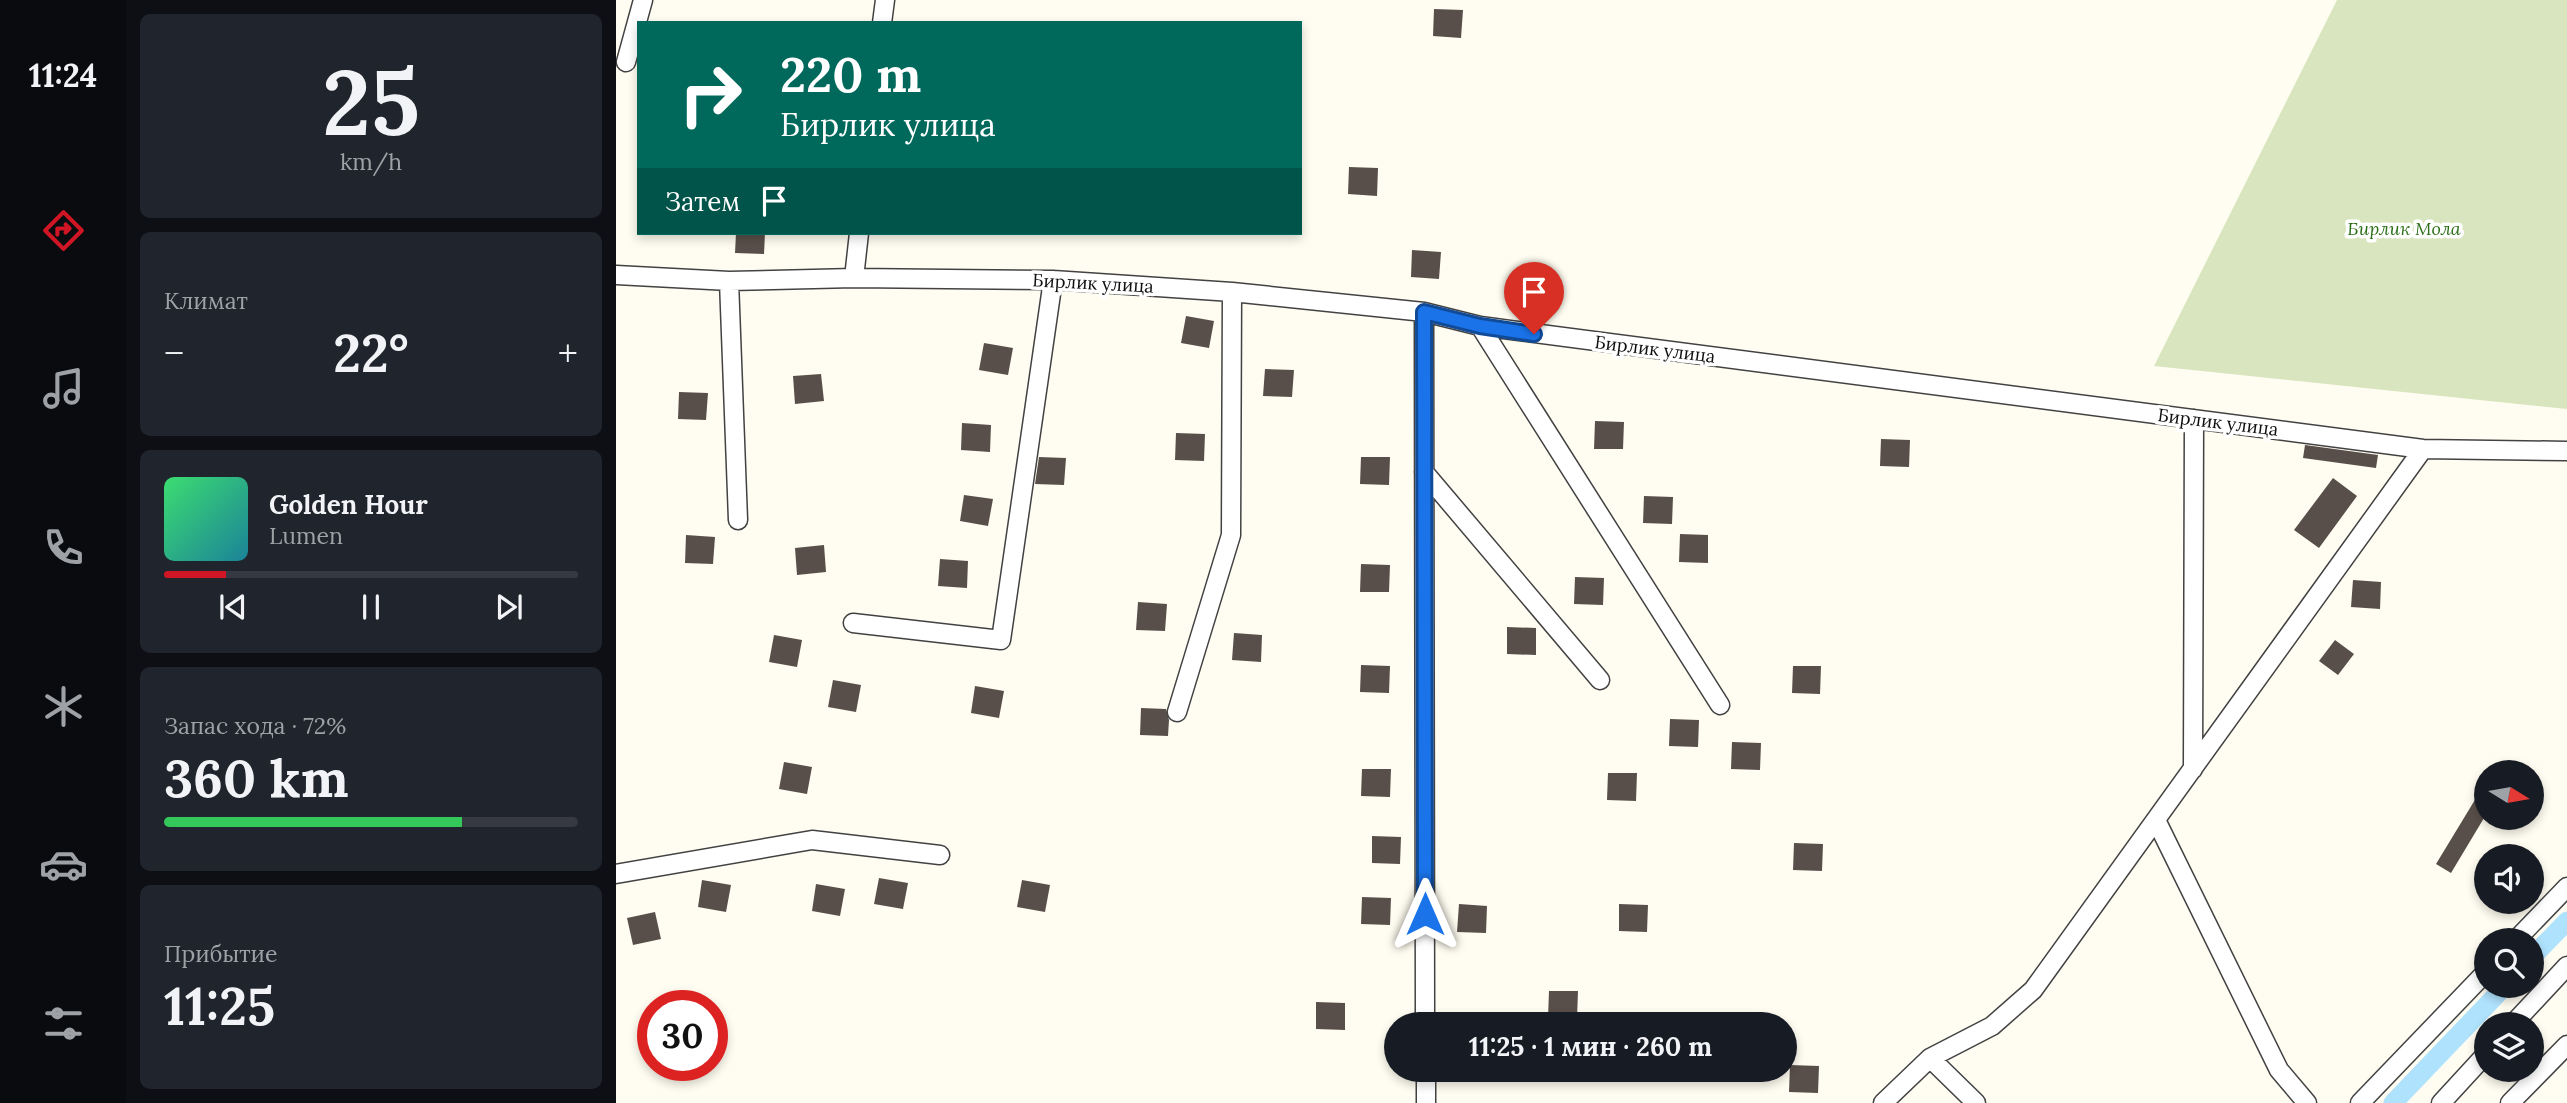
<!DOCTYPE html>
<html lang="ru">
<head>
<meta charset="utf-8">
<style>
	body { margin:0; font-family:Lora,serif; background:#20242c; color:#f1f3f6; height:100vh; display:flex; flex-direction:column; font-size:26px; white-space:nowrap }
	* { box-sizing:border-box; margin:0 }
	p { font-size:23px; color:#9ea1a6 }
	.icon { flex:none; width:38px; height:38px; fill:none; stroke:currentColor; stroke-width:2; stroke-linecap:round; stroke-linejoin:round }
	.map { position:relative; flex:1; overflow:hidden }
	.drawer { display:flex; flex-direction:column; gap:14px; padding:14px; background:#0d0f14; width:490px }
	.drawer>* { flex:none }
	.top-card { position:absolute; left:21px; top:21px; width:665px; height:214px; border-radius:0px; box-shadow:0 4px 10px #0003; background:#00695c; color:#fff; overflow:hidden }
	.needle { width:46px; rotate:101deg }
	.controls { position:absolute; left:1858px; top:760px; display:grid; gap:14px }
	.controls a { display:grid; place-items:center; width:70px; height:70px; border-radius:50%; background:#171b24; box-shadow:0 4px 10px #0003; font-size:35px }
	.speed { position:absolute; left:21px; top:990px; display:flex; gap:14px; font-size:35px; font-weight:700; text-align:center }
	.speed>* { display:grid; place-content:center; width:91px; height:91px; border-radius:50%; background:#171b24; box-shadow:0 4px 10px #0003; line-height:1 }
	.speed .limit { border:10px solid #d22; background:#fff; color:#111 }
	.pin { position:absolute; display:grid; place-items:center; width:60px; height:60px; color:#fff; margin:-72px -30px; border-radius:50% 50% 50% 0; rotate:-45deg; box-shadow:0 0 7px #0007 }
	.pin .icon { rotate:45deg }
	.me { position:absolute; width:77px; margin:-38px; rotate:0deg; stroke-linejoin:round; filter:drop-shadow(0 0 5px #0008) }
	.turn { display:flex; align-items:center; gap:24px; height:147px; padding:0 28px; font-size:32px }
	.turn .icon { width:91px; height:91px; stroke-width:2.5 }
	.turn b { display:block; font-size:49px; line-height:60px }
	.then { display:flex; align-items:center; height:66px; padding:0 28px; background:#0003; gap:14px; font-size:26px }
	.big { font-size:52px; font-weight:800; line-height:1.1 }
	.drawer .widget { flex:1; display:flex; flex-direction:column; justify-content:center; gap:10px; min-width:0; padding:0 24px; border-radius:10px; background:#20242c }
	.drawer .dial { align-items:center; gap:0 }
	.dial b { font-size:91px; line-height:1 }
	.song { display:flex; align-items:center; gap:21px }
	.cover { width:84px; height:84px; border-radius:10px; background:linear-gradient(135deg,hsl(140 70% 55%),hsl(190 70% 35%)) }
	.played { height:7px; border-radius:4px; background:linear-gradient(90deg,#d01625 15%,#363941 15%) }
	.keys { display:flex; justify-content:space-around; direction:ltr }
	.heat { display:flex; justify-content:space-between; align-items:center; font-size:38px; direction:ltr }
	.charge { height:10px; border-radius:5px; background:linear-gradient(90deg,#34c759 72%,#363941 0) }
	.trip { position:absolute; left:768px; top:1012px; width:413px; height:70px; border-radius:35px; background:#171b24; box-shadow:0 4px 10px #0003; font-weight:800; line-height:70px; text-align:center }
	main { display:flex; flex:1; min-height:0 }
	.menu { display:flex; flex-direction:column; width:126px; justify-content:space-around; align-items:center; background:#090b0e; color:#9ea1a6 }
	.menu .icon { width:49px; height:49px }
	.menu .on { color:#d01625 }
	.menu b { font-size:32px; color:#f1f3f6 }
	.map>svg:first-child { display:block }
</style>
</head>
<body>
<main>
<nav class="menu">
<b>11:24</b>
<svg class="icon on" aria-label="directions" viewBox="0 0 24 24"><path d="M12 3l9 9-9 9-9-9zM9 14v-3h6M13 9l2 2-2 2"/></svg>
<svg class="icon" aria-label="music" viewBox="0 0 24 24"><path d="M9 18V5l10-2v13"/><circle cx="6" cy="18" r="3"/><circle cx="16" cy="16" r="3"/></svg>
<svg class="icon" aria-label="phone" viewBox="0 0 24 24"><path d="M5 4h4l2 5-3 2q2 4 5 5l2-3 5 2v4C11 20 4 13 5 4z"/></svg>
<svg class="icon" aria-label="climate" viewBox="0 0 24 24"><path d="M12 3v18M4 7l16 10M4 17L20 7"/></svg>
<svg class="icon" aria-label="car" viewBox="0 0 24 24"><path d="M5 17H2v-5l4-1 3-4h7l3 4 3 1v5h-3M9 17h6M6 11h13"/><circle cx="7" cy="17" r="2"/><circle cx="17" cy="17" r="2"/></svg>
<svg class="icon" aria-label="filters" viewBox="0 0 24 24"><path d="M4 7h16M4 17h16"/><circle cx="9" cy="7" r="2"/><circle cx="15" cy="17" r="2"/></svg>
</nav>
<section class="drawer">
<div class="widget dial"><b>25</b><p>km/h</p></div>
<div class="widget"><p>Климат</p>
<div class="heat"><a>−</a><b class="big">22°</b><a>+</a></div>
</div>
<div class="widget">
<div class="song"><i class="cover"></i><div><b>Golden Hour</b><p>Lumen</p></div></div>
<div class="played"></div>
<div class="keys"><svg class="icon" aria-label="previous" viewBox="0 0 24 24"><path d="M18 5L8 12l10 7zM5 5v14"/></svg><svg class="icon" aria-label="pause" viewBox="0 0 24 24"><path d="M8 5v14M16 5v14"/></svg><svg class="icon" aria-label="next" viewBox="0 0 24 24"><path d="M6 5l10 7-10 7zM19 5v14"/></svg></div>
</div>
<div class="widget"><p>Запас хода · 72%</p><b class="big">360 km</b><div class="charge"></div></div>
<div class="widget"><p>Прибытие</p><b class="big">11:25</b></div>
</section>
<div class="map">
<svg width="1951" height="1103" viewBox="0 0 1951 1103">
	<rect width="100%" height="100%" fill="#fffcf1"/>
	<path fill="#d9e5be" d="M1721 0H1951V409L1538 366Z"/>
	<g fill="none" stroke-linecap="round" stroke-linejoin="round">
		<path stroke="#afe2fd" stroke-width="19" d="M1916 957 1951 921
			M1777 1103 1890 985"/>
	</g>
	<path fill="#594f4a" d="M818 9 847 10 845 38 817 36Z
		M733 167 762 168 761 196 732 194Z
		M120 233H149L148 254 119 253Z
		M796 250 825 252 823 279 795 277Z
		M570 316 598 321 593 348 565 343Z
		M368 343 397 348 392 375 363 370Z
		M649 369 678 370 676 397 647 396Z
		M205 374 208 401 179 404 177 376Z
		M63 392 92 393 90 420 62 419Z
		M979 421 1008 422 1007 449H978Z
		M346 423 375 425 374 452 345 450Z
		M560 433 589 434 588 461 559 460Z
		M1265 439 1294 440 1293 467 1264 466Z
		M1689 445 1762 455 1760 468 1687 458Z
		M423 457 450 458 448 485 419 484Z
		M745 457H774L773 485 744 484Z
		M1717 478 1741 496 1703 548 1678 530Z
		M348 495 377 499 372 526 344 521Z
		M1028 496 1057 497 1056 524 1027 523Z
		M1064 534 1092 535V563L1063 562Z
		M70 535 99 537 97 564 69 563Z
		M208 545 210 572 181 575 179 548Z
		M324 559 352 561 351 588 322 586Z
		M745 564 774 565 773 592H744Z
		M959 577 988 578 987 605 958 604Z
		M1737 580 1765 582 1764 609 1735 607Z
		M522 602 551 604 549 631 520 630Z
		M891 627 920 628V655L891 654Z
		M618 633 646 635 645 662 616 660Z
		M158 635 186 640 181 667 153 662Z
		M1719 640 1738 654 1722 675 1703 661Z
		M745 665 774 666 773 693 744 692Z
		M1177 666H1205L1204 694 1176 693Z
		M217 680 245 685 240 712 212 707Z
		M359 686 388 691 383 718 355 713Z
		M525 708 550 709 553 720 552 736 524 735Z
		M1054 719 1083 720 1082 747 1053 746Z
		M1116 742 1145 743 1144 770 1115 769Z
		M168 762 196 767 191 794 163 789Z
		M746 769H775L774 797 745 796Z
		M992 773H1021L1020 801 991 800Z
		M1871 780V813L1835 873 1820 864Z
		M756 836 785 837 784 864 756 863Z
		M1178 843 1207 844 1206 871 1177 870Z
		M263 878 292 883 287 909 258 904Z
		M86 880 115 885 110 912 82 907Z
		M406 880 434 885 429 912 401 907Z
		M200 884 229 889 224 916 196 911Z
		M746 897 775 898 774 925 745 924Z
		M843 904 871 906 870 933 841 932Z
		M1003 904 1032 905 1031 932 1003 931Z
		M39 912 45 939 17 945 11 918Z
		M933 991H962L961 1019 932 1018Z
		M700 1002 729 1003V1030L700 1029Z
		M1174 1065 1203 1066 1202 1093 1173 1092Z"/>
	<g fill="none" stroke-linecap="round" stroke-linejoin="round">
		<defs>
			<path id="minor" d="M266 23 269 0
				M10 62 27 0
				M0 275 113 281 238 278 437 280 616 292 808 312 864 326 1807 449 1951 451
				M238 278 243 233
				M113 281 122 520
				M808 312 809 1024
				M864 326 1104 705
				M808 472 984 680
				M237 623 385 640 437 280
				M561 712 615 535 616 292
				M1577 769 1578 419
				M1540 820 1663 1070 1691 1103
				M0 874 196 840 324 855
				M1900 940 1951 887
				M1897 1024 1951 966
				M1314 1058 1360 1103
				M810 1069V1103
				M1267 1103 1314 1058 1376 1026 1417 990 1807 449
				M1744 1103 1871 971
				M1825 1103 1871 1053
				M1894 1103 1951 1045"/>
		</defs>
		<use href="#minor" stroke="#424242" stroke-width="21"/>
		<use href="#minor" stroke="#fff" stroke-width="18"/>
	</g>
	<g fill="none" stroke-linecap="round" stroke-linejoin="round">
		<defs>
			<path id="route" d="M809 914 808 312 864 326 918 334"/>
		</defs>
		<use href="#route" stroke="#114b97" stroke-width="18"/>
		<use href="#route" stroke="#1a73e8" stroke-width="12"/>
	</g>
	<g text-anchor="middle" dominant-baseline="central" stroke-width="7" stroke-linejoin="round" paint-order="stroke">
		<g font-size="18" font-style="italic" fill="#2c6f17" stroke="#fff">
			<text x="1788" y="228">Бирлик Мола</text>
		</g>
		<g font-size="18" fill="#0f0f0f" stroke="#fff">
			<text transform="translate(477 283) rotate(3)">Бирлик улица</text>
			<text transform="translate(1039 349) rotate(7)">Бирлик улица</text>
			<text transform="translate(1602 422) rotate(7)">Бирлик улица</text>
		</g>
	</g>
</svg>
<div class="controls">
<a><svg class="needle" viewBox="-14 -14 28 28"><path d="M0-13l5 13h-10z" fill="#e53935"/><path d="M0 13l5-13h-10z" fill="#9ea1a6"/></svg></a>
<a><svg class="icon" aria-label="sound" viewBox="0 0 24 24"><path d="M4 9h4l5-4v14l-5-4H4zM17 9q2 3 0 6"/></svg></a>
<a><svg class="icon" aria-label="search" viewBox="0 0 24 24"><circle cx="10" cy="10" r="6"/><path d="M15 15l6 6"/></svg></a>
<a><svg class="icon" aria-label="layers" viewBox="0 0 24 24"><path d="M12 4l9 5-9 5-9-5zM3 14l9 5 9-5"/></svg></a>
</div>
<div class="speed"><div class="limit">30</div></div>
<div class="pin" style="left:918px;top:334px;background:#d93025"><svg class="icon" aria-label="arrive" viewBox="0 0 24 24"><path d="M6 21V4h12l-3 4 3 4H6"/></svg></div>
<svg class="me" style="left:809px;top:914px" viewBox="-20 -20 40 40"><path d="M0-17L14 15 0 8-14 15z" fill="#1a73e8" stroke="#fff" stroke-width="4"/></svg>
<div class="trip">11:25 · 1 мин · 260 m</div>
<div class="top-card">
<div class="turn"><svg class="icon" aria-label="right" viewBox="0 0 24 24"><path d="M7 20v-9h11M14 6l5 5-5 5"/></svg><div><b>220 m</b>Бирлик улица</div></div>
<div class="then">Затем<svg class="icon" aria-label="arrive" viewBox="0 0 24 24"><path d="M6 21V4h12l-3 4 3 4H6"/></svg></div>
</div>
</div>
</main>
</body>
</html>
